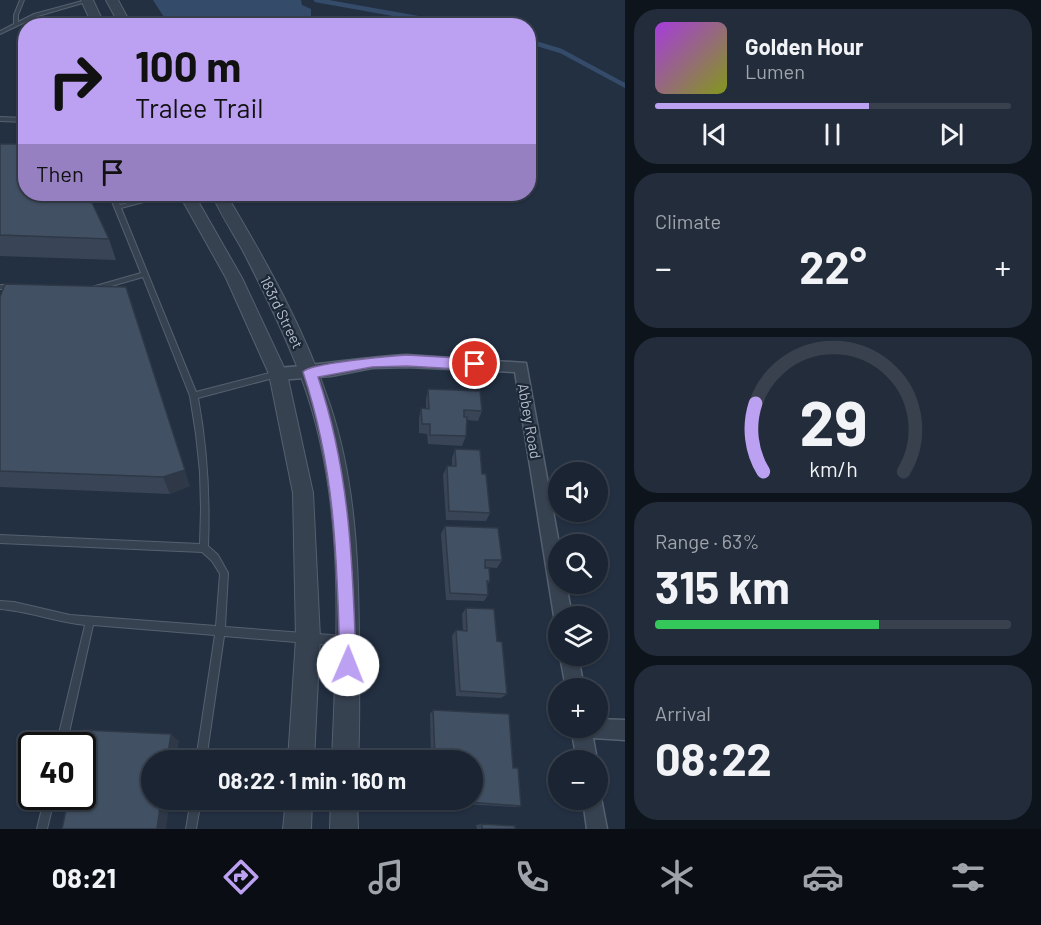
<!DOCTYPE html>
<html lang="en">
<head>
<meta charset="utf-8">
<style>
	body { margin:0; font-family:Barlow,sans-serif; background:#232c3a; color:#f1f3f6; height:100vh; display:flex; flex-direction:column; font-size:22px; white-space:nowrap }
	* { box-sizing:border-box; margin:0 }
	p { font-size:20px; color:#9fa4ac }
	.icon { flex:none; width:33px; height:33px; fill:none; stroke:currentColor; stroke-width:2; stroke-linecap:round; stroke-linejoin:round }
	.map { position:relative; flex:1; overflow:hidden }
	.sheet { display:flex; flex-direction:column; gap:9px; padding:9px; background:#0e141c; width:416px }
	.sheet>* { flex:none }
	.guide { position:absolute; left:18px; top:18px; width:518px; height:183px; border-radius:24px; box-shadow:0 2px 4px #0004,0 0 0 2px #38414d; background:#bca0f2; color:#111; overflow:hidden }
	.tools { position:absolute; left:548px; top:462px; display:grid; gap:12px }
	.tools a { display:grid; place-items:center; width:60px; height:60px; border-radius:50%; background:#1a2432; box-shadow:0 2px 4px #0004,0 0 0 2px #38414d; font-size:30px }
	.speed { position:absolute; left:18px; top:732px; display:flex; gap:12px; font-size:30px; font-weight:700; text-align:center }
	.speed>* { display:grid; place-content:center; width:78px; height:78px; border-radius:50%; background:#1a2432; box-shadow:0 2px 4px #0004,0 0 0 2px #38414d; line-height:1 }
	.speed .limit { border:3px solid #111; border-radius:9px; background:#fff; color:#111 }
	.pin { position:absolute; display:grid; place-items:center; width:51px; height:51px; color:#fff; margin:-26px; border:3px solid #fff; border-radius:50%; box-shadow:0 2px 6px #0007 }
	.me { position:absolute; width:66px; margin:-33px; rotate:1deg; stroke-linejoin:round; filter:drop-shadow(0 0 4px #0008) }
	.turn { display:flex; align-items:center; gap:21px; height:126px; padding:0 18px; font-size:27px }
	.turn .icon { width:78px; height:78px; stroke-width:2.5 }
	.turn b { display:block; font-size:42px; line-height:51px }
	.then { display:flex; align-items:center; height:57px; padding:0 18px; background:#0003; gap:12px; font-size:22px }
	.big { font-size:45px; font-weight:700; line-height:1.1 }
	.sheet .widget { flex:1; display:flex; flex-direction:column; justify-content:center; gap:9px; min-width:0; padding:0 21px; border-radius:24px; background:#232c3a }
	.sheet .dial { align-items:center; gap:0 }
	.dial svg { height:156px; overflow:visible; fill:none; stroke:#38414d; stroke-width:7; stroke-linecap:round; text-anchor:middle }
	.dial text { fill:#f1f3f6; stroke:none }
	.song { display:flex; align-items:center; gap:18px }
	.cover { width:72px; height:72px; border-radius:9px; background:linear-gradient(135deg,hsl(280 70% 55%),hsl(70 70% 35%)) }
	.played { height:6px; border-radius:3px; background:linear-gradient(90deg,#bca0f2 60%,#38414d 60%) }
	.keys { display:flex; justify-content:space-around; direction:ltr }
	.heat { display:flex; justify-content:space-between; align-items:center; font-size:33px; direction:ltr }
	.charge { height:9px; border-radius:4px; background:linear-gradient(90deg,#34c759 63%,#38414d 0) }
	.trip { position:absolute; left:141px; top:750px; width:342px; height:60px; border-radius:30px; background:#1a2432; box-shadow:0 2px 4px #0004,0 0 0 2px #38414d; font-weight:700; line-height:60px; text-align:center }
	.dock { display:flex; height:96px; justify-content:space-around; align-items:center; background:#0a0e14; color:#9fa4ac }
	.dock .icon { width:42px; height:42px }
	.dock .active { color:#bca0f2 }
	.dock b { font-size:27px; color:#f1f3f6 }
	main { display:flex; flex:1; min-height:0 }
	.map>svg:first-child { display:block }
</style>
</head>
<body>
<main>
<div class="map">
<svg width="626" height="829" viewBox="0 0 626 829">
	<rect width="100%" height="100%" fill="#233042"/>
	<path fill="#354b6a" d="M153 0H301L302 5 311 9V18L298 25H169Z"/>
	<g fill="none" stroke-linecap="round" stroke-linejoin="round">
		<path stroke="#354b6a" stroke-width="4.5" d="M316 0 462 26
			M528 41 561 51 626 86"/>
		<defs>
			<path id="service" d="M20 0H24L18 15V22L34 14 86 0H93L38 16 0 34V31L14 24V15Z
				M0 117 26 118V122L0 121Z
				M109 194H115L120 205 162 194H171L170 195 121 208 196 392 277 371 281 374 277 377 198 398C207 447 210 496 208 546L218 555 228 573 225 627 344 636 347 638 349 641 347 644 344 646 224 636 206 760H196L215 635 93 625 66 746H56L85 625C56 622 29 611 0 609V601L14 602 70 615 216 626 220 574 212 561 202 552 0 543V535L200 544 201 509 200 472 196 434 190 396 143 277 94 291 91 289 92 287 141 273Z
				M0 285H14L17 287 14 289H0Z
				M45 796H55L47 829H37Z
				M191 800H201L196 829H186Z"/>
			<path id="minor" d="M407 355 526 363 559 544 558 584H566L572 616H558V623L554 616 515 372 407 367 372 368 331 376 278 380 273 378 271 374 273 370 278 368C321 365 364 357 407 355Z
				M560 656H578L584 688H566Z
				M597 719 626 720V740L593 738 597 760H577L571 728H597Z
				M597 791 600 793 607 829H587L583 800H597Z"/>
			<path id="tertiary" d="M81 0H93L105 26H93Z
				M106 0H118L132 26H120Z
				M179 194H194L242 278 287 374 313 493 320 638 314 760H288L296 638 293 493 269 374 226 278Z
				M212 194H226C266 261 305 330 330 405 357 485 359 572 359 656 359 691 360 726 358 760H332C337 633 347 499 301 377 285 334 265 294 244 253 234 234 220 214 212 194Z
				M286 800H312L311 829H283Z
				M331 800H357L358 829H330Z"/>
		</defs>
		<use href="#service" stroke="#55606f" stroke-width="2"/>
		<use href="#minor" stroke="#55606f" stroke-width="3"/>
		<use href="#tertiary" stroke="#55606f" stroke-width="2"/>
		<use href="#service" fill="#374251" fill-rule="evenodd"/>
		<use href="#minor" fill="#374251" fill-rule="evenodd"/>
		<use href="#tertiary" fill="#374251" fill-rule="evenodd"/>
	</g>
	<path fill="#394556" d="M0 144 109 239 116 260 0 256Z
		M0 297 190 486 170 494 0 487Z
		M428 389 482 411 478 421 467 420 466 436 462 446 428 444 427 434 419 433V418L421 408 426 409V399Z
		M455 449 482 474 490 513 486 521 446 520 443 475 447 466H452V458Z
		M445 526 502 560 497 568 485 567 490 581 487 585 488 595 484 601 446 600 441 534Z
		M466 608 497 641 507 694 501 698 456 696 452 636 456 630 463 631 462 614Z
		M433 710 513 768 521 806 515 807 464 804 463 800H472V760L431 759 430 714Z
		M482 824 515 829H477L476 825Z"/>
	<path fill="#2e3846" d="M133 308 190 486 170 494 163 477Z
		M171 734 179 741 176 760H167Z
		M161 800H170L166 829H157Z"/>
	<path fill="#425064" stroke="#2e3846" stroke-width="1.5" d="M0 144H26V194H88L109 239 0 235Z
		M5 284 126 287 185 470 163 477 0 471V297Z
		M428 389 480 391 482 411 464 410V417H467L466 436 430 435V424H422L421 408 429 409Z
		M455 449 480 450 482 474H486L490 513 449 511 447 466H456Z
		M445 526 498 528 502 560H485V568H489L490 581H487L488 595 450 593Z
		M466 608 494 609 497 641 502 642 507 694 460 691 456 630 467 631Z
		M433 710 509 714 513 768H518L521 806 468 802V800H472V760H466V758L435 756Z
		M83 730 171 734 167 760H152V800H161L157 829H62L69 796H82V746H80Z
		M482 824 515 826V829H482Z"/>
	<path fill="#bca0f2" stroke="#7a689d" stroke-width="1.5" d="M407 355 475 359 482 364 475 370 407 366 372 367 318 377C350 472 353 565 356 665L354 671 348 673 342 671 340 665C337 560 336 472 303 372 309 363 392 356 407 355Z"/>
	<g text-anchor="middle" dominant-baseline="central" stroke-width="4.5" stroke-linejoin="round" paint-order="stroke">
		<g font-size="15" fill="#b4bdcc" stroke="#1c2736">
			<text transform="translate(282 312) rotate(64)">183rd Street</text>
			<text transform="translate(530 421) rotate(80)">Abbey Road</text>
		</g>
	</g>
</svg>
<div class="tools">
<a><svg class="icon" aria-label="sound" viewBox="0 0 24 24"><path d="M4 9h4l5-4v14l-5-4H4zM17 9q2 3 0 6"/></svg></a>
<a><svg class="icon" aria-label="search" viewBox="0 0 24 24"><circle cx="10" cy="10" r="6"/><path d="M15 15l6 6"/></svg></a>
<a><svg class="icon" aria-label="layers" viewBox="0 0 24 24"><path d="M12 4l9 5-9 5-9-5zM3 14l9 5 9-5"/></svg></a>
<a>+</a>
<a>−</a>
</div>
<div class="speed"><div class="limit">40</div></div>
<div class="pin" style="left:475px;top:364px;background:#d93025"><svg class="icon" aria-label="arrive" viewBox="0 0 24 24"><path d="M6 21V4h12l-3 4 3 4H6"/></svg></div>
<svg class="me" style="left:348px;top:665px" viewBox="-20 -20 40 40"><circle r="19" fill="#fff"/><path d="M0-13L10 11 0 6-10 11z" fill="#bca0f2"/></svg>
<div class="trip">08:22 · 1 min · 160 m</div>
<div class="guide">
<div class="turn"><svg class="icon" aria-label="right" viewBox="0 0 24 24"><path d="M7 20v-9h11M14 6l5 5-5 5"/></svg><div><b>100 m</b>Tralee Trail</div></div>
<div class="then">Then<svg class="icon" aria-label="arrive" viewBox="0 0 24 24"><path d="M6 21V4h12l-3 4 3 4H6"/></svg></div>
</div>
</div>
<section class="sheet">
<div class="widget">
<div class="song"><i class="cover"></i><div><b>Golden Hour</b><p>Lumen</p></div></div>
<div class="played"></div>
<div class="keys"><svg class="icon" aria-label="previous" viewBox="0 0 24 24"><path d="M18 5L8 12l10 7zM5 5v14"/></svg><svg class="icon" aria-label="pause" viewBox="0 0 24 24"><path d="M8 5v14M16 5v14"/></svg><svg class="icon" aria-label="next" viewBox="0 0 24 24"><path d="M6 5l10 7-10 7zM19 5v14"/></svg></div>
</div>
<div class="widget"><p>Climate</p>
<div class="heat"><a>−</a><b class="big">22°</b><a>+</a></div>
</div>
<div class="widget dial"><svg viewBox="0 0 100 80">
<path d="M14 69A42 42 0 1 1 86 69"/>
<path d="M14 69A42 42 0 0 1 10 34" stroke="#bca0f2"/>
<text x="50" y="56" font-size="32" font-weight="700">29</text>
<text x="50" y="72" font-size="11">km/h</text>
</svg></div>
<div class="widget"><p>Range · 63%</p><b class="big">315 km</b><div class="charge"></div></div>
<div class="widget"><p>Arrival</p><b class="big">08:22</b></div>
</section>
</main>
<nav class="dock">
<b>08:21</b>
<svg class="icon active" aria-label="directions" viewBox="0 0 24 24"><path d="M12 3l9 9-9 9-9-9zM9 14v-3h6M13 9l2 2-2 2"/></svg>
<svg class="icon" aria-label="music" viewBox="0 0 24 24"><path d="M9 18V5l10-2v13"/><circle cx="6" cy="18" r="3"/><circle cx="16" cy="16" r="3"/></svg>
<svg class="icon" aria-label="phone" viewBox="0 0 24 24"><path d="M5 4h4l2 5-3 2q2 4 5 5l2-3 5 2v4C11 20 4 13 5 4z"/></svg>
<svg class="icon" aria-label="climate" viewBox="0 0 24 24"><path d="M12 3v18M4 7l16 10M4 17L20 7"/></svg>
<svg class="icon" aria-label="car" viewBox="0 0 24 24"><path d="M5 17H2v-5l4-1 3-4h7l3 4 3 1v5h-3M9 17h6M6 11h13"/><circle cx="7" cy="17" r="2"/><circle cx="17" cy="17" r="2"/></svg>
<svg class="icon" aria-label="filters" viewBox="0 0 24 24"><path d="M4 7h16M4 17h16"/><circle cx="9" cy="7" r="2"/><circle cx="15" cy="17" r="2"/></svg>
</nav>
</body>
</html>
